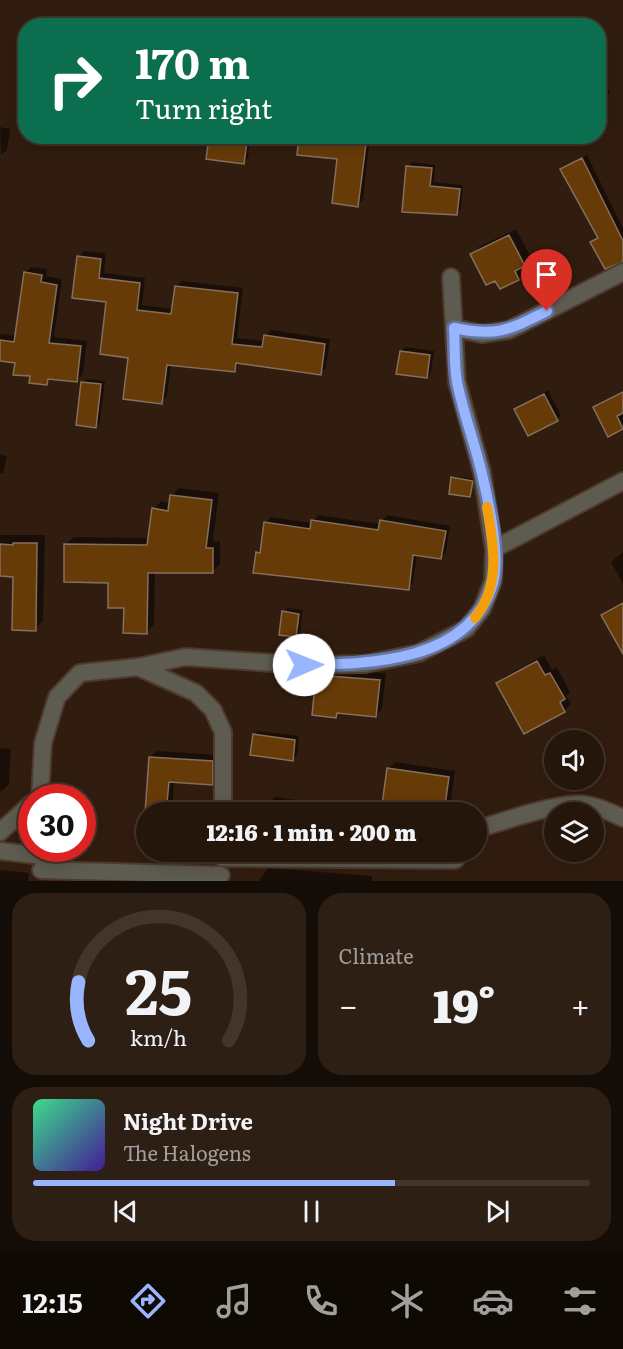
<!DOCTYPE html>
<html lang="en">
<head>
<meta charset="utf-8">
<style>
	body { margin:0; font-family:Literata,serif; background:#2d1f14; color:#f1f3f6; height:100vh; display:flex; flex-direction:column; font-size:22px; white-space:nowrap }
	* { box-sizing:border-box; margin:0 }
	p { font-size:20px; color:#a39f9d }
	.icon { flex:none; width:33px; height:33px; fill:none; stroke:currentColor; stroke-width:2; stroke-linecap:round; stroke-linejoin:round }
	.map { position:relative; height:881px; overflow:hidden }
	.details { display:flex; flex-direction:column; gap:12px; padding:12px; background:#140c06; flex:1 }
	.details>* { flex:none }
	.banner { position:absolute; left:18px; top:18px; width:588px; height:126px; border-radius:24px; box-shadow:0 3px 15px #0003,0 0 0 2px #42352c; background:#0b6e4f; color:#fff; overflow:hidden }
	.controls { position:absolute; left:544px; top:730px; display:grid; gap:12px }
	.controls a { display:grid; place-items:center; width:60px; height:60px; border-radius:50%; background:#25160b; box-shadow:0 3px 15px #0003,0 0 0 2px #42352c; font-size:30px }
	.speed { position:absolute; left:18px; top:784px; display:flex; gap:12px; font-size:30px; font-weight:700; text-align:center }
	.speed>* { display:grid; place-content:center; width:78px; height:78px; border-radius:50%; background:#25160b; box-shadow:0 3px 15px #0003,0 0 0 2px #42352c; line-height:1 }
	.speed .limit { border:9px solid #d22; background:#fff; color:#111 }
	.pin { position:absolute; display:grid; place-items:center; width:51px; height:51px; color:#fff; margin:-62px -26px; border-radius:50% 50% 50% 0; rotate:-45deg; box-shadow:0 0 6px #0007 }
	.pin .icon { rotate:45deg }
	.me { position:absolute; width:66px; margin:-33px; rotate:89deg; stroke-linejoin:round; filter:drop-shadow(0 0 4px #0008) }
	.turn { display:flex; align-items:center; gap:21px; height:126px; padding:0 18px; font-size:27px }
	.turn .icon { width:78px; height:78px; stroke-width:2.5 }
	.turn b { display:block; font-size:42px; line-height:51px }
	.big { font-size:45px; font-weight:800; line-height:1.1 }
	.details .card { flex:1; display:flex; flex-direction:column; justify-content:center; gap:9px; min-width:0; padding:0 21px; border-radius:24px; background:#2d1f14 }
	.details .dial { align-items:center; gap:0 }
	.dial svg { height:156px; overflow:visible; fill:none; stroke:#42352c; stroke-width:7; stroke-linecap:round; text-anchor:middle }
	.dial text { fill:#f1f3f6; stroke:none }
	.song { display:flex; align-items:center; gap:18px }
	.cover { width:72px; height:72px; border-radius:9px; background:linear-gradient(135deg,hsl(150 70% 55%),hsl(260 70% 35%)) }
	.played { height:6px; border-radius:3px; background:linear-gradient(90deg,#99b5fd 65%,#42352c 65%) }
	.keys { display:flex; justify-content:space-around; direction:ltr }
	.heat { display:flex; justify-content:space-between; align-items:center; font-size:33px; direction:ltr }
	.details .tiles { flex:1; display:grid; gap:12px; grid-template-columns:1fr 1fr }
	.card:last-child { grid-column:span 2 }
	.trip { position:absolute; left:136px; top:802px; width:351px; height:60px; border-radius:30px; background:#25160b; box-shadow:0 3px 15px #0003,0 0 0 2px #42352c; font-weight:800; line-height:60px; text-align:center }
	.menu { display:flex; height:96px; justify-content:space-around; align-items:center; background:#0f0904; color:#a39f9d }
	.menu .icon { width:42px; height:42px }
	.menu .selected { color:#99b5fd }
	.menu b { font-size:27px; color:#f1f3f6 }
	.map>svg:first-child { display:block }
</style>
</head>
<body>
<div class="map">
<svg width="623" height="881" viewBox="0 0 623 881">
	<rect width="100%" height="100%" fill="#311d0f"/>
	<path fill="#0007" d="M598 71 610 92 598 101Z
		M0 127 10 129 7 150 1 155Z
		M239 136 250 138 248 158 243 163 211 138Z
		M301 136H370L363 200 358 205 339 158Z
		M587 155 623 228V261L592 242 598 237 562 170Z
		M412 162 435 165 434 182 463 185 461 209 456 213 408 167Z
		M516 229 531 258 522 266 525 272 518 279 472 254 479 247Z
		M84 251 106 253 104 273 145 278 142 305 173 309 176 286 182 281 243 288 237 338 264 341 271 330 330 339 326 368 320 373 241 362 235 370 171 364 167 396 161 402 129 357 108 301 78 257Z
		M31 267 47 269 46 276 62 279 54 337 87 341 83 374 77 380 52 378 47 383 16 362 0 360V334L16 336 25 273Z
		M405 347 434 351 431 372 426 377 401 351Z
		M87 379 105 381 100 422 96 426 82 383Z
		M548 390 561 415 557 419 516 409Z
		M623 391V427L609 435 595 408Z
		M0 455 7 456 3 474 0 473Z
		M454 476 474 479 470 495 453 478Z
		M179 488 219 493 213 541H220V564L212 572 155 571 154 624 147 632 125 607 110 581 66 544 74 537 150 538 154 509 161 501 170 503 171 496Z
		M318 515 381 524 387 515 450 526 446 552 441 557 417 554 413 583 408 589 257 553 262 547 266 523 271 517 312 523Z
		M0 535H45L43 621 35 629 14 576 0 575Z
		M623 552V584L611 562Z
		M288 608 303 610 300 631 296 635 283 612Z
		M544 655 552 670 557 667 570 692 566 696 571 704 564 711 498 683 504 677Z
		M324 669 386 673 382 709 376 716 340 712 336 716 318 676Z
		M258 731 299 736 297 755 292 759 254 735Z
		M0 748 11 749 9 784 2 791H0Z
		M157 751 219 755V777L212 783 174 781 172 813H147L146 819 150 757Z
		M395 762 455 771 450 805 444 812 421 809 418 813H395L388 769Z
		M275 797 319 803 318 813H268L269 803Z
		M247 811 263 813H244Z
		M268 868 372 876V881H259Z
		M0 870 29 873 28 881H0Z"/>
	<path fill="#673b08" stroke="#856f5d" stroke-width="1.5" d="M299 136H367L358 207 332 203 337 159 297 155Z
		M209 137 247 142 244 164 206 159Z
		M582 158 623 241V262L605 269 590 242 598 238 560 169Z
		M406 166 432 168 430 186 460 189 457 215 402 212Z
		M509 235 525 266 515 271 519 280 500 289 495 281 486 285 470 254Z
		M77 256 101 259 99 278 140 283 137 310 171 314 175 286 238 293 232 344 262 347 264 335 325 344 321 375 236 363 235 372 167 365 162 404 123 399 128 358 100 354 106 302 72 298Z
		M24 272 42 275 41 282 57 285 49 343 81 346 77 382 48 379 47 385 29 383 30 376 13 375 15 363 0 361V340L14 342Z
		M400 351 430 355 427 378 396 374Z
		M81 382 101 384 96 428 76 425Z
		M623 392V413L617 416 623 429 608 437 593 407Z
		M544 394 558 421 528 436 514 409Z
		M451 477 473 481 470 497 449 494Z
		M170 495 212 500 206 548H213V573H148L147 634 123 633 124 608H108V583L64 582V544L147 545 152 508 168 511Z
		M311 520 378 530 380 520 446 531 441 559 413 555 409 590 253 573 256 552 260 553 264 522 310 529Z
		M13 543H37L36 631 12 630 13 577 0 576V544L13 545Z
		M623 603V654L601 615Z
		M282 611 299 614 296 637 279 635Z
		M537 661 545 675 550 673 565 699 560 702 565 712 524 734 496 683Z
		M316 675 380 680 376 717 337 713 336 718 312 715Z
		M253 734 295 740 293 761 250 755Z
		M149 757 213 761V785L169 782 166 813H145Z
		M387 768 449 777 444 813 416 810 415 813H393L394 807 382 805Z"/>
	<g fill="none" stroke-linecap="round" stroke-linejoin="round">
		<defs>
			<path id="minor" d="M454 328 482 334 509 330 623 272
				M494 549 623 481
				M138 667 185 657 304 665 365 664 419 653 466 629 482 609 493 581 494 549 482 472 457 382 451 277
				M40 798 43 743 57 697 80 673 138 667 196 693 213 710 223 732V813
				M0 832 32 803
				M477 833 481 828C511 819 546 806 578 804 593 804 610 812 623 818
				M0 851 43 856
				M222 858 455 860 462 852
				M41 870 221 875"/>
		</defs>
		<use href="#minor" stroke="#4e3b2e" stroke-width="20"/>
		<use href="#minor" stroke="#5e5b50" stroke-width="16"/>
	</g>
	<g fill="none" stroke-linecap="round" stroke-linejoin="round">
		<defs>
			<path id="route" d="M304 665C371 664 470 662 493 583 501 555 488 499 481 470 474 441 463 412 457 382 454 365 455 346 454 328 497 337 509 330 547 311"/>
		</defs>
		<use href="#route" stroke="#6376a4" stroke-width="15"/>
		<use href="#route" stroke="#99b5fd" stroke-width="10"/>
		<path stroke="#f59e0b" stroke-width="10" d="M475 618C501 585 494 546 487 507"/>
	</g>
</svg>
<div class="controls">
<a><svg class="icon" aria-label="sound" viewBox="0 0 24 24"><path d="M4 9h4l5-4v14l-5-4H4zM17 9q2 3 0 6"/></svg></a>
<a><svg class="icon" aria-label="layers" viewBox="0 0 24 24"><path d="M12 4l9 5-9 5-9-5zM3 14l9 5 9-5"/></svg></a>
</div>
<div class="speed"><div class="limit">30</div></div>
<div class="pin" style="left:547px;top:311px;background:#d93025"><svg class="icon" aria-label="arrive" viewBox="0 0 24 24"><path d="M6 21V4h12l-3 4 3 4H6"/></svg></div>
<svg class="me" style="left:304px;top:665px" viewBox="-20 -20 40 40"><circle r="19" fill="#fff"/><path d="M0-13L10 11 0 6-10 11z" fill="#99b5fd"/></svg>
<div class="trip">12:16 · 1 min · 200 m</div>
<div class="banner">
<div class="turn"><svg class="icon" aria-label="right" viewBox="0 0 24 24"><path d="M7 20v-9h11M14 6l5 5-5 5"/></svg><div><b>170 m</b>Turn right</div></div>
</div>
</div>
<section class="details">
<div class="tiles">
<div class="card dial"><svg viewBox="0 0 100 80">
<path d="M14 69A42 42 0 1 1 86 69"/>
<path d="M14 69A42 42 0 0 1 9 39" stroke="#99b5fd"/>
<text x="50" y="56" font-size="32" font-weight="700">25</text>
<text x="50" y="72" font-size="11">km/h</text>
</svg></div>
<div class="card"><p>Climate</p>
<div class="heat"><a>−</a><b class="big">19°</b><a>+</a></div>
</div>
<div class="card">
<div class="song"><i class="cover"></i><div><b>Night Drive</b><p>The Halogens</p></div></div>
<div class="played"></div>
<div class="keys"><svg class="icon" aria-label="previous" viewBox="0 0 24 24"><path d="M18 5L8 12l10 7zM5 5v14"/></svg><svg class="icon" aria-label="pause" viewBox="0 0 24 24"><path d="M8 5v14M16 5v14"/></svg><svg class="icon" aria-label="next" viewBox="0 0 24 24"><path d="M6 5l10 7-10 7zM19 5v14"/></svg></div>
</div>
</div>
</section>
<nav class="menu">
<b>12:15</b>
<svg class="icon selected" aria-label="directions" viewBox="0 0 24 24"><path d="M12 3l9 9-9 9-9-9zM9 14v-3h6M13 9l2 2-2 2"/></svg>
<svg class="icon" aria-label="music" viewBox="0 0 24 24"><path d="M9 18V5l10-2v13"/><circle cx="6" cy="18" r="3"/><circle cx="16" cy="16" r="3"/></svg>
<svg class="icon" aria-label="phone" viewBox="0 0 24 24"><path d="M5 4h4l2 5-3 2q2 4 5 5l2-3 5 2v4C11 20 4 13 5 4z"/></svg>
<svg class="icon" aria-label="climate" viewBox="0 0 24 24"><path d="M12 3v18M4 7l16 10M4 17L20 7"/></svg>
<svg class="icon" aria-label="car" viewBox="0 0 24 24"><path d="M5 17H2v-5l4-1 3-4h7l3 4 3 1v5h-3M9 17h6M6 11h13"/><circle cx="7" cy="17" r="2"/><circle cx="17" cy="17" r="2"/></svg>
<svg class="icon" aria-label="filters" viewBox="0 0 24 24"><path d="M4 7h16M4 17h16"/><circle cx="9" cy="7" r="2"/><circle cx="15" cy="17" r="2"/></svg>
</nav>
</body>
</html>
